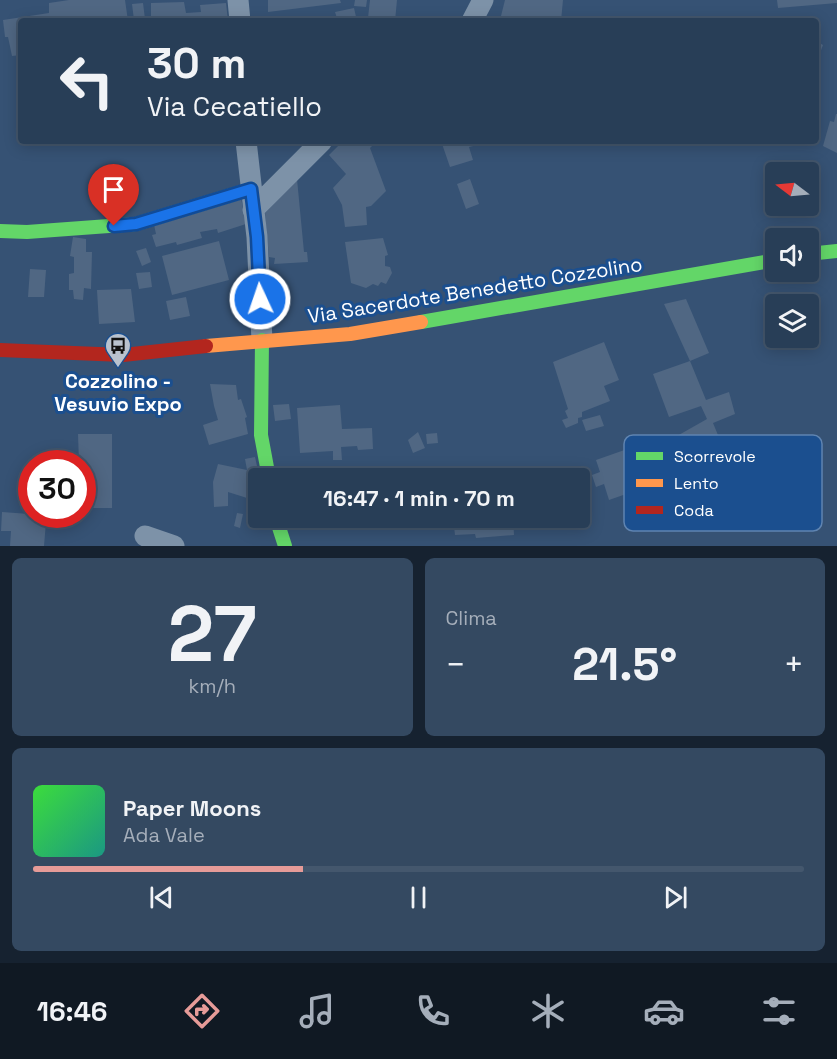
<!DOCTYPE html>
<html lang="it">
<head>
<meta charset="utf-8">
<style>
	body { margin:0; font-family:"Space Grotesk",sans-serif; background:#344961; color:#f1f3f6; height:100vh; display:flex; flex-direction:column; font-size:22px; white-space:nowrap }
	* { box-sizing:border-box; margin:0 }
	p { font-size:20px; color:#a5aeba }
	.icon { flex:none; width:33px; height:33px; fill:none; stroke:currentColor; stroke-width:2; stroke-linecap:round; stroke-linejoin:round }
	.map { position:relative; height:546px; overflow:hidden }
	.panel { display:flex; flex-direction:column; gap:12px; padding:12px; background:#162230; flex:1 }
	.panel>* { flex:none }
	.top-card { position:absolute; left:18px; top:18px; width:801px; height:126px; border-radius:6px; box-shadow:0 3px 15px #0003,0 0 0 2px #44576d; background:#283e57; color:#f1f3f6; overflow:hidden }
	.needle { width:39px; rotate:286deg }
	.tools { position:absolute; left:765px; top:162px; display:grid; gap:12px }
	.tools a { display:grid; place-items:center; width:54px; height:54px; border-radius:6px; background:#283e57; box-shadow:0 3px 15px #0003,0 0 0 2px #44576d; font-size:30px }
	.speed { position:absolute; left:18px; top:450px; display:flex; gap:12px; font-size:30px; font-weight:700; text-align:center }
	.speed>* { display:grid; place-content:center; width:78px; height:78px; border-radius:50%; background:#283e57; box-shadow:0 3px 15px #0003,0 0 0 2px #44576d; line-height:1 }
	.speed .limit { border:9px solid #d22; background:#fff; color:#111 }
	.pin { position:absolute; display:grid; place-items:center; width:51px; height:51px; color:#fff; margin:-62px -26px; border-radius:50% 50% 50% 0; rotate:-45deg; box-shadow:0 0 6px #0007 }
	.pin .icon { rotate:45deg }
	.me { position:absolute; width:66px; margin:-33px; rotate:357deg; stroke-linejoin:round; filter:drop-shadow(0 0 4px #0008) }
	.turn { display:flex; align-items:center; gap:21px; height:126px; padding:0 30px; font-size:27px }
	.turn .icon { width:78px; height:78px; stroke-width:2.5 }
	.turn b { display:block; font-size:42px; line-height:51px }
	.big { font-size:45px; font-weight:600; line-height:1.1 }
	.panel .tile { flex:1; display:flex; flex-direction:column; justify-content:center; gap:9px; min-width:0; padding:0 21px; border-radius:9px; background:#344961 }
	.panel .dial { align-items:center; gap:0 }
	.dial b { font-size:78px; line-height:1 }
	.song { display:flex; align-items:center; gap:18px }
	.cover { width:72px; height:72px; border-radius:9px; background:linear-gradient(135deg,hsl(120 70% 55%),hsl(170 70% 35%)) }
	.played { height:6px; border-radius:3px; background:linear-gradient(90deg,#e69b98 35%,#44576d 35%) }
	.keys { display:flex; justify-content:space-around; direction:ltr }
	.heat { display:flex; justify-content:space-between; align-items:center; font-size:33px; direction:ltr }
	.panel .tiles { flex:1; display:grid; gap:12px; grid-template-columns:1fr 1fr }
	.tile:last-child { grid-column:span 2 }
	.trip { position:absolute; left:248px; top:468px; width:342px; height:60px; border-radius:6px; background:#283e57; box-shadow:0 3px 15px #0003,0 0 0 2px #44576d; font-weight:600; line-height:60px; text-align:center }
	.tab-bar { display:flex; height:96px; justify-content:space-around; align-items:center; background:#101923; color:#a5aeba }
	.tab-bar .icon { width:42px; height:42px }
	.tab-bar .selected { color:#e69b98 }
	.tab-bar b { font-size:27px; color:#f1f3f6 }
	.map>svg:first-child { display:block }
</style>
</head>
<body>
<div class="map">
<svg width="837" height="546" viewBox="0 0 837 546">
	<rect width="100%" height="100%" fill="#365274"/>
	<path fill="#506783" d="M69 0H125L128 21H21V55L12 56 8 37H5L3 20 49 13V3Z
		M268 0H340L341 3 268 12Z
		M355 0H367L366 7 354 6Z
		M370 0H397L395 21 368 18Z
		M505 0H563L561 21 541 19 528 21 501 16Z
		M777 0H837V3L778 8Z
		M184 2 186 13 201 12 200 5 226 3 228 21 151 19V3Z
		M143 3 145 19 134 20 132 4Z
		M354 8 357 21H338L335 12Z
		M816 41 823 45 816 63Z
		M836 114H837V153L823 146 830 121 834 122Z
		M343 141H368L373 145 370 148 386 191 371 206 366 207 367 225 345 227 342 205 333 188 346 174 329 155Z
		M441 141H490V142L469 147 473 160 450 167Z
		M297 179 304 252H307L308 262 274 264 275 258 269 257 265 213Z
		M470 179 479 204 466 209 457 184Z
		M241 198 246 224 218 233 217 229 200 232 202 238 177 245 176 242 156 247 152 235 156 234 153 220Z
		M73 237 86 239V252H92L91 289 84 288 83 300 74 299 73 290H69V274L74 273V257L70 256Z
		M383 238 388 255 385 256V266L390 267 392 273 386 284 381 282 378 286 373 284 366 288 351 283 345 242Z
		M219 241 229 280 172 295 162 256Z
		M146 248 151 262 142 266 136 251Z
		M30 269 46 270 44 297H28Z
		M150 272 152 287 139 289 136 273Z
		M131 289 135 322 99 324 97 290Z
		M186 297 190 316 170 320 166 301Z
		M686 299 709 353 690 361 706 400 729 392 735 414 713 423 720 440 665 460 658 439 677 436 707 419 701 406 669 417 653 374 690 361 664 304Z
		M604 342 619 380 604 386 610 401 582 412V417L578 418V423L566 428 562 420 568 418 565 411 568 409 553 362Z
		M210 384 236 385 238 400 241 399 247 417 245 418 248 434 209 445 203 425 218 420 214 406Z
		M289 404 291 419 275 421 273 405Z
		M340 405 342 429 372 428 373 449 358 450 357 446 341 447 342 460H333V451L300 453 297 408Z
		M600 415 604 426 586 431 582 420Z
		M418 432 425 448 413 453 408 440Z
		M437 433 438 443 427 444 426 434Z
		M78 434H112V508H82V464L79 463Z
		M633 447 646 487 609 500 604 484 596 487 592 475 600 472 596 460Z
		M255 457 259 475 251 472 247 498 228 492V506L214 507 213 482 218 464 247 470 245 459Z
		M421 472 435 475 434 478H420Z
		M250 499H258V507L255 518 246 519Z
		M2 512 29 514V519L46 522 44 546H10L11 531H1Z
		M237 513 243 514 240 528 234 526Z
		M453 518H513L514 535 476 538 475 534 455 535Z"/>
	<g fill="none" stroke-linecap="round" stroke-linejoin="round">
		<path stroke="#7d92a8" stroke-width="21" d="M238 0 240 21
			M472 21 483 0
			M246 141 257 237 262 340
			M253 210 322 141
			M145 536 174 546"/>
		<path stroke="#63d668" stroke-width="14" d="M0 231 27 232 136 224 251 189
			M808 254 837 251
			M421 322 776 260
			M262 340 261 435 269 478
			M276 518 285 546"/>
		<path stroke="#ff974d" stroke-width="14" d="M206 346 350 334 421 322"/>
		<path stroke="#b3261e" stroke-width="14" d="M0 350 123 355 206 346"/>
	</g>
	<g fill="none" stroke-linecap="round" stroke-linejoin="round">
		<defs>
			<path id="route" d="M114 226 136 224 251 189 257 237 260 299"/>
		</defs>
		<use href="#route" stroke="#114b97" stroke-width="15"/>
		<use href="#route" stroke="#1a73e8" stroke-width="10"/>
	</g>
	<defs>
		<symbol id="bus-pin" viewBox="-11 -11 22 30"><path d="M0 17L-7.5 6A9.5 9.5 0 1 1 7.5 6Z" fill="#b9c2ce" stroke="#1b4f8f"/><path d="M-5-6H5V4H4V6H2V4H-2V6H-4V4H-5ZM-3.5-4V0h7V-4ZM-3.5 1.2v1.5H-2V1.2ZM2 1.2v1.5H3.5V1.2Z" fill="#111"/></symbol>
	</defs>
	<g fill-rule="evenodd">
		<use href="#bus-pin" x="103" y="331" width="30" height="40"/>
	</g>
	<g text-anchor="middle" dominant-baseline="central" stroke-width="6" stroke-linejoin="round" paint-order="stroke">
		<g font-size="20" fill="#fff" stroke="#1b4f8f">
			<text transform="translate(475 290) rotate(-9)">Via Sacerdote Benedetto Cozzolino</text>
		</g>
		<g font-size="20" font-weight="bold" fill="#fff" stroke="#1b4f8f">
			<text x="118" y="381">Cozzolino -<tspan x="118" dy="23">Vesuvio Expo</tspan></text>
		</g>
	</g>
	<rect x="624" y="435" width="198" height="96" rx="9" fill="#1b4f8f" stroke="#5f84b1" stroke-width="1.5"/>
	<rect x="636" y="452" width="27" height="8" fill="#63d668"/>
	<rect x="636" y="479" width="27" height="8" fill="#ff974d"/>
	<rect x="636" y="506" width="27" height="8" fill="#b3261e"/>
	<g font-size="16" fill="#fff">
		<text x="674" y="462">Scorrevole</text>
		<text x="674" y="489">Lento</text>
		<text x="674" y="516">Coda</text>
	</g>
</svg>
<div class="tools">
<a><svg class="needle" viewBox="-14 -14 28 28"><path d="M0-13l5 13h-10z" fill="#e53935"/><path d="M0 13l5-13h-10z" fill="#a5aeba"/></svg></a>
<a><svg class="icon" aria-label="sound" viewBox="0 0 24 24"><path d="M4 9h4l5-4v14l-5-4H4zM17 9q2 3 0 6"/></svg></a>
<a><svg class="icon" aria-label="layers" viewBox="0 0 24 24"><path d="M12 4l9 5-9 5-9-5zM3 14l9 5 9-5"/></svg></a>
</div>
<div class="speed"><div class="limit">30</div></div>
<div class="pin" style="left:114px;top:226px;background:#d93025"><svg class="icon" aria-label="arrive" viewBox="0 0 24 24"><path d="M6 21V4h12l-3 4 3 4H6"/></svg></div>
<svg class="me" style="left:260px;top:299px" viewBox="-20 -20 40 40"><circle r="17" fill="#1a73e8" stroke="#fff" stroke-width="3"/><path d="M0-11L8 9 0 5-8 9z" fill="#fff"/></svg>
<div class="trip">16:47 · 1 min · 70 m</div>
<div class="top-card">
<div class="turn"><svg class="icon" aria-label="left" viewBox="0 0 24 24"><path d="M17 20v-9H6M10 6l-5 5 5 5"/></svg><div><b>30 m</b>Via Cecatiello</div></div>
</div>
</div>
<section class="panel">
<div class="tiles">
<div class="tile dial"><b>27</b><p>km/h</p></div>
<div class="tile"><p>Clima</p>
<div class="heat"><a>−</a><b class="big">21.5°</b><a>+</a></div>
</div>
<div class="tile">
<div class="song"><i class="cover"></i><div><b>Paper Moons</b><p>Ada Vale</p></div></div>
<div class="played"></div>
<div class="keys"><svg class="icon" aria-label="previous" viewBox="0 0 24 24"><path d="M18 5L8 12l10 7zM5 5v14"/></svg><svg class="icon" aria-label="pause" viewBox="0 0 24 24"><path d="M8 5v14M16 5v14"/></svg><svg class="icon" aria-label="next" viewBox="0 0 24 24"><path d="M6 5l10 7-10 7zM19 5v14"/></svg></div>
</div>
</div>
</section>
<nav class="tab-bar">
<b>16:46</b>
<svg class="icon selected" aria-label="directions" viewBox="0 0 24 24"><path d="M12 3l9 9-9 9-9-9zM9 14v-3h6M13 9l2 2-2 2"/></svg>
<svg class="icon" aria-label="music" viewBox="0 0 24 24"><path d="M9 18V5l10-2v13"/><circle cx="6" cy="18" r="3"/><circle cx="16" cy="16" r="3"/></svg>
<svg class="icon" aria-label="phone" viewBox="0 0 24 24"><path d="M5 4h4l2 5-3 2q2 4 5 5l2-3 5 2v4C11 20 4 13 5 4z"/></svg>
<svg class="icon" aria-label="climate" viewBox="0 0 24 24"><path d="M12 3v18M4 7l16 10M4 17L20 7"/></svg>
<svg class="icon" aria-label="car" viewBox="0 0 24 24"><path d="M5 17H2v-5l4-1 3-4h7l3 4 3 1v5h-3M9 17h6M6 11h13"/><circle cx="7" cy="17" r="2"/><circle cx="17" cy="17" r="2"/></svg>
<svg class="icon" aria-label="filters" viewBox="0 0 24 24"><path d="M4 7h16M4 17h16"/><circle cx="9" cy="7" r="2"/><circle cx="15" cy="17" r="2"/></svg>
</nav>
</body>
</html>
